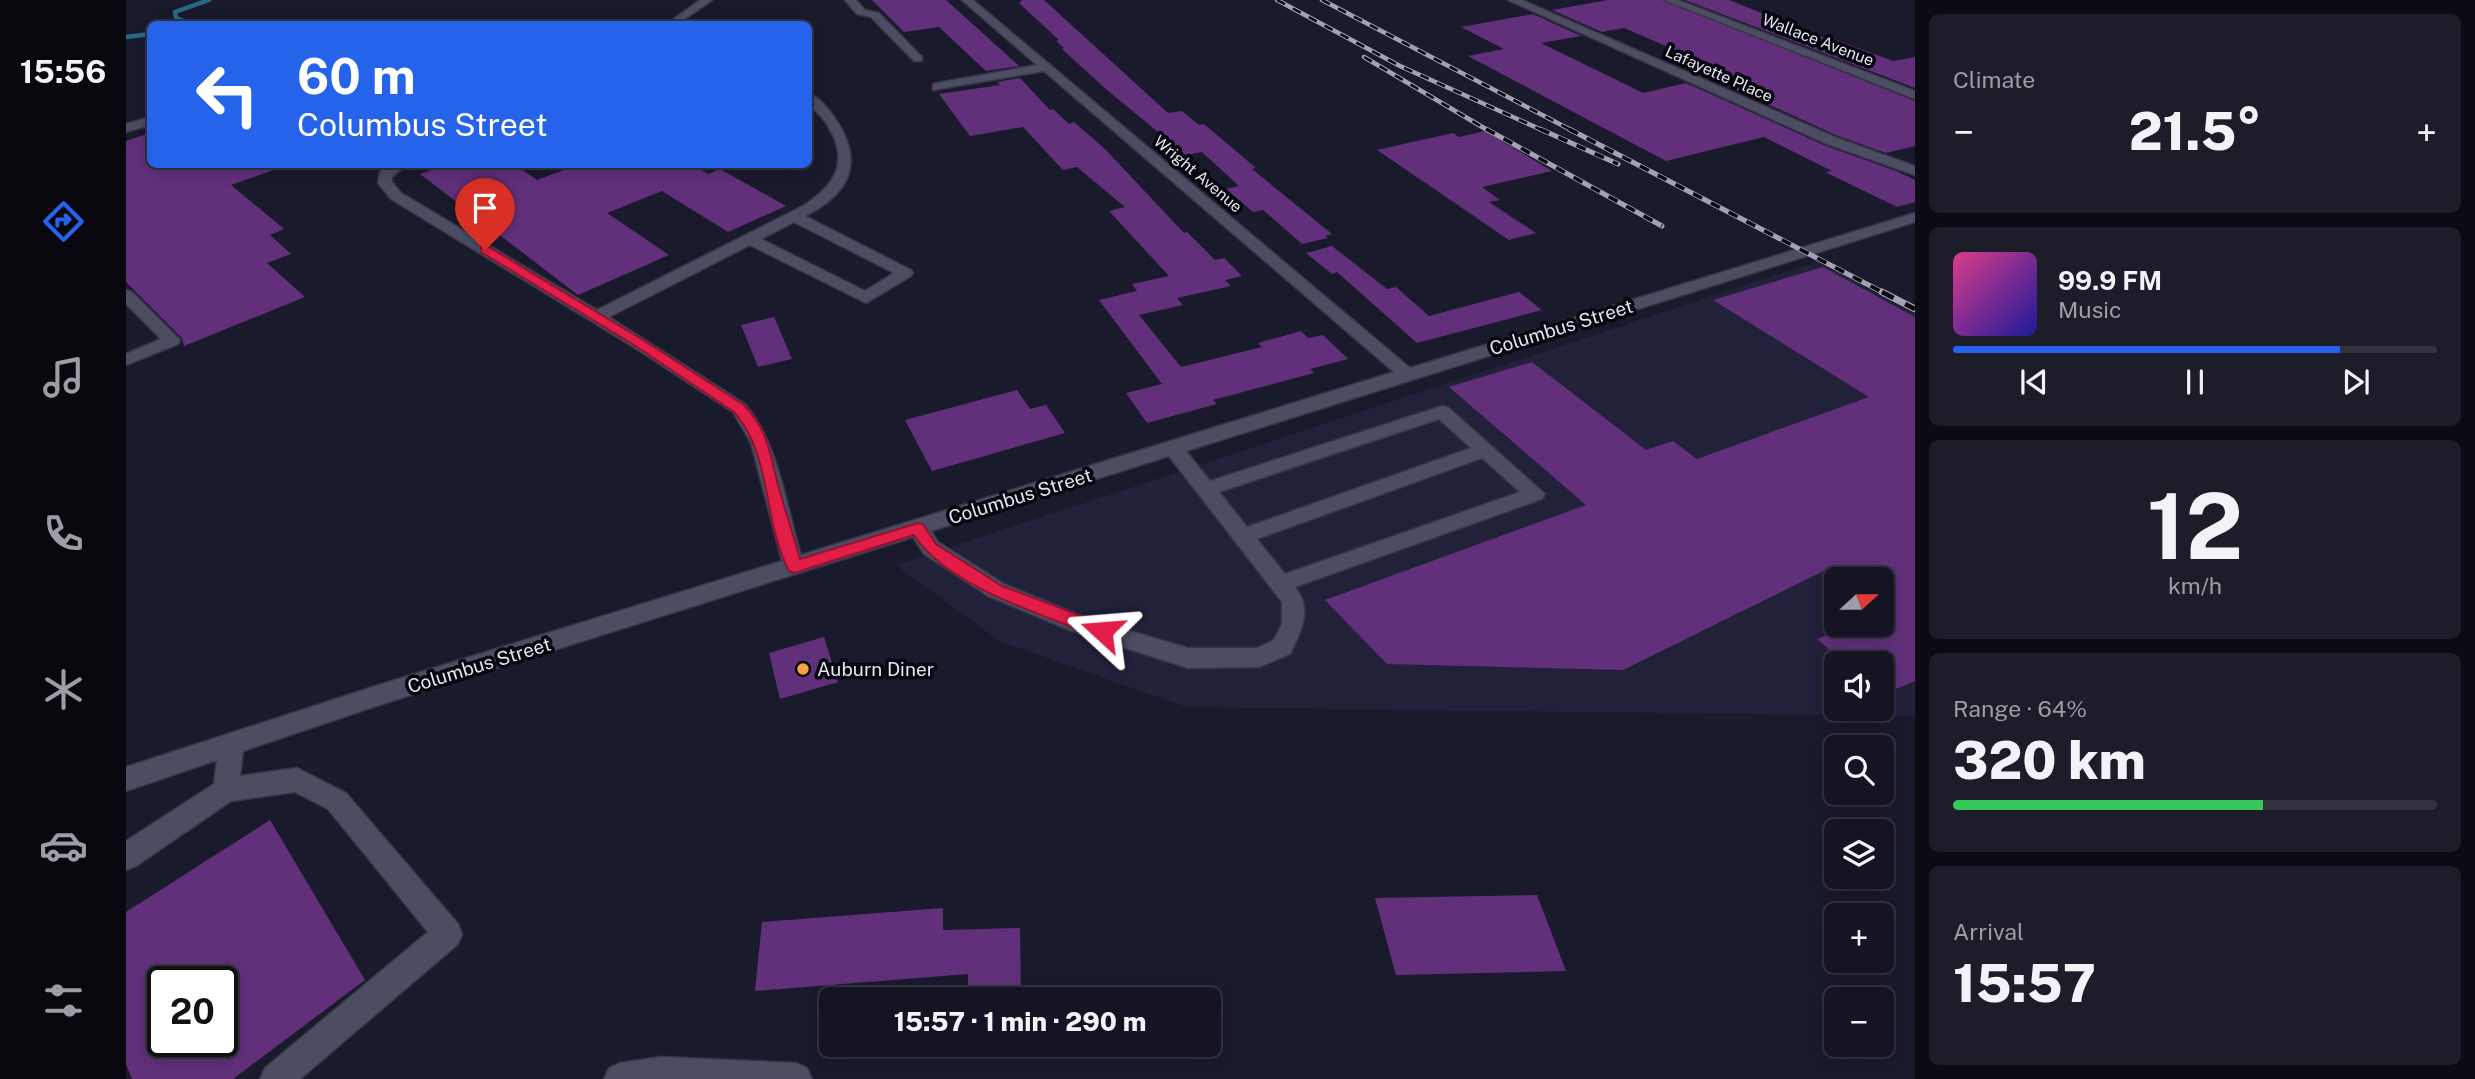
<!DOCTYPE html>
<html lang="en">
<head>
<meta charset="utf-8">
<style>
	body { margin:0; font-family:"Public Sans",sans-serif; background:#1d1d2a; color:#f1f3f6; height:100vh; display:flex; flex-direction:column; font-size:26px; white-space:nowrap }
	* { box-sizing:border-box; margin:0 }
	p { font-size:23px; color:#9d9ea5 }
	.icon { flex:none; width:38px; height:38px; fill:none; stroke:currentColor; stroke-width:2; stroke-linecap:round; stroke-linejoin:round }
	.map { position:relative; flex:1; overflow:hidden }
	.sheet { display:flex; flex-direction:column; gap:14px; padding:14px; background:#0b0b13; width:560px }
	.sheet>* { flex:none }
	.top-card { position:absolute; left:21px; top:21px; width:665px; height:147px; border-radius:10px; box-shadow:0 4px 18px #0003,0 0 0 2px #333340; background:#2563eb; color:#fff; overflow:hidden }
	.needle { width:46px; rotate:69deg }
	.fabs { position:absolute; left:1698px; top:567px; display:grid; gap:14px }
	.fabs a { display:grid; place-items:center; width:70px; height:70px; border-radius:10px; background:#141422; box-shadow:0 4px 18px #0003,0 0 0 2px #333340; font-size:35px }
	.speed { position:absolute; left:21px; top:966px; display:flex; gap:14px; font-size:35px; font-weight:700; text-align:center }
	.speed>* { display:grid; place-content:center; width:91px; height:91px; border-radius:50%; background:#141422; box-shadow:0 4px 18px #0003,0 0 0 2px #333340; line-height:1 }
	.speed .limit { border:4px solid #111; border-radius:10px; background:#fff; color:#111 }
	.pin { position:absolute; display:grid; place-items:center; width:60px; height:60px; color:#fff; margin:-72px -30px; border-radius:50% 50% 50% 0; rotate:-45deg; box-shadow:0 0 7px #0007 }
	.pin .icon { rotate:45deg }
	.me { position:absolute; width:77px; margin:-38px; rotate:289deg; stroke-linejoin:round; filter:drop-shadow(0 0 5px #0008) }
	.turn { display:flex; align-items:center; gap:24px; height:147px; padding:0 35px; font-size:32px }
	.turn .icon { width:91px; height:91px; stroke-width:2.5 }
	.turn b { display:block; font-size:49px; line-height:60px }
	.big { font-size:52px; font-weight:800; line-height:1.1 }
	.sheet .widget { flex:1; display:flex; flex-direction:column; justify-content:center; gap:10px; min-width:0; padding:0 24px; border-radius:10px; background:#1d1d2a }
	.sheet .dial { align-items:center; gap:0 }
	.dial b { font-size:91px; line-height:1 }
	.song { display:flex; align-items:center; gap:21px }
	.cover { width:84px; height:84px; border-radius:10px; background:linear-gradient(135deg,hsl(330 70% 55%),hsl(240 70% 35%)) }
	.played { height:7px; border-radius:4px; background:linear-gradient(90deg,#2563eb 80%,#333340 80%) }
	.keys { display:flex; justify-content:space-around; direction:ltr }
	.heat { display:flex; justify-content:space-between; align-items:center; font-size:38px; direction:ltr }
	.charge { height:10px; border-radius:5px; background:linear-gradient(90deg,#34c759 64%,#333340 0) }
	.trip { position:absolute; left:693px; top:987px; width:402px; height:70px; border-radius:10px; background:#141422; box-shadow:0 4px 18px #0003,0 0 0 2px #333340; font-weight:800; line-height:70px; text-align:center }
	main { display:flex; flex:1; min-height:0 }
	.tab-bar { display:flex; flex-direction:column; width:126px; justify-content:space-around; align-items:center; background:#08080e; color:#9d9ea5 }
	.tab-bar .icon { width:49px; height:49px }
	.tab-bar .on { color:#2563eb }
	.tab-bar b { font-size:32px; color:#f1f3f6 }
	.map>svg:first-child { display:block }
</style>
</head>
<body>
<main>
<nav class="tab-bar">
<b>15:56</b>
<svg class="icon on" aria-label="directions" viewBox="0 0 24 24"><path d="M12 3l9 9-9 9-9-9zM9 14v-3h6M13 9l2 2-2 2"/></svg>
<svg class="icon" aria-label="music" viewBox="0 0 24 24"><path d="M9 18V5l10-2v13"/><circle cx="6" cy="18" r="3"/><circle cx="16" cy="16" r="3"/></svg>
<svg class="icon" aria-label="phone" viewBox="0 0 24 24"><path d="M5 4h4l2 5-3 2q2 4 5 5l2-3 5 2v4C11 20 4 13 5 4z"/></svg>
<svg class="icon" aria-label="climate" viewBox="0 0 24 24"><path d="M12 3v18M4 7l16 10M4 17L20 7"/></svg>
<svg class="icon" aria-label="car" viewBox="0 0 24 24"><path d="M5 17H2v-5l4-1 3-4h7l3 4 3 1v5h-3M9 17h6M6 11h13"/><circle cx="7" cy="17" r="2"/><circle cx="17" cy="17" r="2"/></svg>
<svg class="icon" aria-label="filters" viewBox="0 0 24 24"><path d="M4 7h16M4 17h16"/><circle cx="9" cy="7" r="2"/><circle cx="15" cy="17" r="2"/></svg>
</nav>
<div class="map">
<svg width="1789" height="1079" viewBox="0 0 1789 1079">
	<rect width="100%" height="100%" fill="#1a1a2d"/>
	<path fill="#22213a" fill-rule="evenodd" d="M1693 261 1789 312V716L1060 707 873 641 770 565ZM1710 579H1755V625H1710ZM1710 663H1755V709H1710Z"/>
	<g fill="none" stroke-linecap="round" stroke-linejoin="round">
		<path stroke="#286a83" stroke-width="4.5" d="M58 24V21L50 18 49 12 83 0
			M0 37 24 34"/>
	</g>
	<path fill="#62307b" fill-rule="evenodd" d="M746 0H820L893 66 860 71 813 27 778 32Z
		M896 0H918L1042 113 1056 111 1073 125 1078 124 1130 168 1126 169 1206 234 1199 236 1202 238 1176 244 1137 210 1127 212 1100 189 1113 186 1076 152 1060 155 981 90 936 49 938 48 930 41 933 40 893 3Z
		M1482 0H1536L1789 101V146L1760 153 1712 136 1555 65 1575 61 1498 28 1476 32 1426 10Z
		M1559 0H1603L1701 39 1705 38 1767 61 1789 57V88Z
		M1407 14 1455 36 1415 43 1517 93 1560 83 1700 146 1770 171 1789 180V202L1771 207 1699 172 1706 171 1638 137 1540 161 1342 56 1378 49 1335 27Z
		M894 78 924 110 927 109 943 124 948 122 979 149 1058 233 1061 232 1089 260 1098 258 1116 276 1099 280 1105 286 1051 298 1057 305 1013 315 1055 367 1136 347 1132 343 1175 331 1182 338 1197 335 1222 359 1184 369 1188 373 1087 400 1091 404 1021 423 1000 393 1036 384 973 300 1011 291 1006 284 1043 276 983 211 999 207 951 167 937 170 897 127 844 136 813 94 874 85 871 82Z
		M1359 131 1426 171 1356 187 1374 200 1363 202 1410 233 1383 240 1251 150 1327 133 1333 137Z
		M24 133V164H153V168L105 185 158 229 144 235 165 254 141 263 179 297 58 346 56 338 0 282V141Z
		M323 164H388L411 180 454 164H566L582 174 594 169 660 206 602 232 536 191 481 213 543 255 452 295 294 174Z
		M1206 246 1261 289 1270 287 1303 316 1393 292 1416 310 1291 343 1211 272 1206 274 1180 253Z
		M1697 267 1789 317V681L1755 695V663H1719L1691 639 1727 625H1755V579H1725L1708 566 1497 670 1261 664 1199 600 1460 505 1323 387 1406 362 1520 450 1547 441 1571 459 1743 397 1587 300Z
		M648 317 666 359 632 367 615 325Z
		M891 390 904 409 920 405 939 433 806 471 779 420Z
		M698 637 712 682 654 699 643 653Z
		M144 820 239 980 107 1079H6L0 1064V912ZM37 982H96V1041H37Z
		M1411 895 1440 971 1270 975 1249 898Z
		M817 908V930L894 928 895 999H842V974L629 991 636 922Z"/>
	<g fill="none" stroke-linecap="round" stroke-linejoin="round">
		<defs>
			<path id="minor" d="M574 0H586L552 24H541Z
				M719 0H730L739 10 753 13 796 57V61H788L745 17 731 14Z
				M836 0H847L1284 368 1789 213V222L1060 451 1084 481 1316 406 1323 408 1419 494 1416 499 1169 587C1187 609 1175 632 1164 654L1133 667 1062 668 946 631 862 596 798 554 787 537 253 705 117 751 114 776 171 768 220 793 332 924 336 934 332 944 174 1079H134L139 1068 302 932 202 809 169 792 105 801 10 866 0 870V841L88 784 91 760 0 791V767L253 685 656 561 625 443 607 412 506 346 265 199 252 183 254 172 265 164H281L266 177V182L275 193 471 310 677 206C712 183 725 159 698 120 690 110 682 107 682 93 694 98 703 109 710 120 739 163 723 194 679 216L785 270 787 273 785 276 740 303 624 245 483 317 619 404C653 444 660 506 675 555L1268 372 918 71 807 90V84L811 83 911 65ZM668 222 768 273 739 291 635 239ZM1313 419 1345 448 1121 527 1093 492ZM1043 456 1156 602V624L1148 640 1131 648H1062L960 618 878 584 812 542 805 531ZM1356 458 1394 492 1159 574 1131 539Z
				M1382 0H1396L1711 138 1789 166V175L1701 144Z
				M1538 0H1552L1789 91V99Z
				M24 117V125L0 132V124Z
				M0 290 6 292 54 340 52 344 0 365V354L35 339 0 304Z
				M535 1057 670 1063 681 1068 686 1079H478L483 1068 494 1063Z"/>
		</defs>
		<use href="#minor" stroke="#373645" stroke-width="3"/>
		<use href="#minor" fill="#4c4c63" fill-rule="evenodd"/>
		<defs>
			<path id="rail-far2" d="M1151 0 1274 66 1418 131
				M1196 0 1447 131
				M1238 57 1363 131"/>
			<path id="rail-far1" d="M1360 129 1536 226
				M1414 129 1492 164
				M1443 129 1760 294"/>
			<path id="rail" d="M1756 292 1789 309"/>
		</defs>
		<use href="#rail-far2" stroke="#a2a3b2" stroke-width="4.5"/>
		<use href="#rail-far1" stroke="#a2a3b2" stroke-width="5"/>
		<use href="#rail" stroke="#a2a3b2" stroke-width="7"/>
		<use href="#rail-far2" stroke="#06060e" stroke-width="2.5" stroke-dasharray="9" stroke-linecap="butt"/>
		<use href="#rail-far1" stroke="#06060e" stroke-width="3.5" stroke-dasharray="10" stroke-linecap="butt"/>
		<use href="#rail" stroke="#06060e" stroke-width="4.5" stroke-dasharray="13" stroke-linecap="butt"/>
	</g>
	<path fill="#e11d48" stroke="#92132f" stroke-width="2" d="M355 247H363L517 340 618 405C643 432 643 451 652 485 659 510 667 534 674 559L792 523 797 524 810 544 876 586 982 626 984 631 982 636H970C914 614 821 586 788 535L668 573 663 571C637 522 646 454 608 412L508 345 355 252Z"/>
	<circle fill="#f5a345" stroke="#06060e" stroke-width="2.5" cx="677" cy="669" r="7"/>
	<g text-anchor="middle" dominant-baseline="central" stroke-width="7" stroke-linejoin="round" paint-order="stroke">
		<g font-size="16" fill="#e3e4f1" stroke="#06060e">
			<text transform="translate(1692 40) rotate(21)">Wallace Avenue</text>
			<text transform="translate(1593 74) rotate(24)">Lafayette Place</text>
			<text transform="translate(1072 174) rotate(40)">Wright Avenue</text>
		</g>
		<g font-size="19" fill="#e3e4f1" stroke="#06060e">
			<text transform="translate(1435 327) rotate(-17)">Columbus Street</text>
			<text transform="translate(894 496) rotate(-17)">Columbus Street</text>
			<text transform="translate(353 665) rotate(-17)">Columbus Street</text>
		</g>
		<g font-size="19" fill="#e3e4f1" stroke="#06060e" text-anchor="start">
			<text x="691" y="669">Auburn Diner</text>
		</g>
	</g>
</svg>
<div class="fabs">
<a><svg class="needle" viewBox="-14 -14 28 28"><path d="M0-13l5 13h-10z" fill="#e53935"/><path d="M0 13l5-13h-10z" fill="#9d9ea5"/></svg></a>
<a><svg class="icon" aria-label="sound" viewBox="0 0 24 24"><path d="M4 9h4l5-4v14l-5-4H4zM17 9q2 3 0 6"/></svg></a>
<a><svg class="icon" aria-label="search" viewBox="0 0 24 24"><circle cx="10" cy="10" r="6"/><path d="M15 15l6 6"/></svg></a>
<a><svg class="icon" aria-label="layers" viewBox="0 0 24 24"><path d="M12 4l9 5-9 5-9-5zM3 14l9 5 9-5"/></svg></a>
<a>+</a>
<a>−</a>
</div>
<div class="speed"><div class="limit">20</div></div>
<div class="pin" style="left:359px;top:250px;background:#d93025"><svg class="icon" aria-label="arrive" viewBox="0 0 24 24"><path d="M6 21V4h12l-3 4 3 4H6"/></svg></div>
<svg class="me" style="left:976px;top:631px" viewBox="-20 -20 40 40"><path d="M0-17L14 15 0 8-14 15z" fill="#e11d48" stroke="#fff" stroke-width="4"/></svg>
<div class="trip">15:57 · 1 min · 290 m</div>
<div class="top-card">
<div class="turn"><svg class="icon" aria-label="left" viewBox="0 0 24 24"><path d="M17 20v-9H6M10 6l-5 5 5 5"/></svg><div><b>60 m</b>Columbus Street</div></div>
</div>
</div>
<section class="sheet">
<div class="widget"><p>Climate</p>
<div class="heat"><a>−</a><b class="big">21.5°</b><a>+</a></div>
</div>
<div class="widget">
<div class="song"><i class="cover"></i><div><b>99.9 FM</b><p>Music</p></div></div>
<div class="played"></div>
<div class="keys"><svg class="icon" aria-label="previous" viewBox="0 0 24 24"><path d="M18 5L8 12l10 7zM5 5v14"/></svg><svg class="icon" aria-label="pause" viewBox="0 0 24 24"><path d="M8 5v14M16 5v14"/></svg><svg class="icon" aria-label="next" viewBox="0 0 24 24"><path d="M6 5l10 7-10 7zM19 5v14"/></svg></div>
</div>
<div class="widget dial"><b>12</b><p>km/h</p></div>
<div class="widget"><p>Range · 64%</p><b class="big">320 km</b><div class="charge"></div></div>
<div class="widget"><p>Arrival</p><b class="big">15:57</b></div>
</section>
</main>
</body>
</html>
